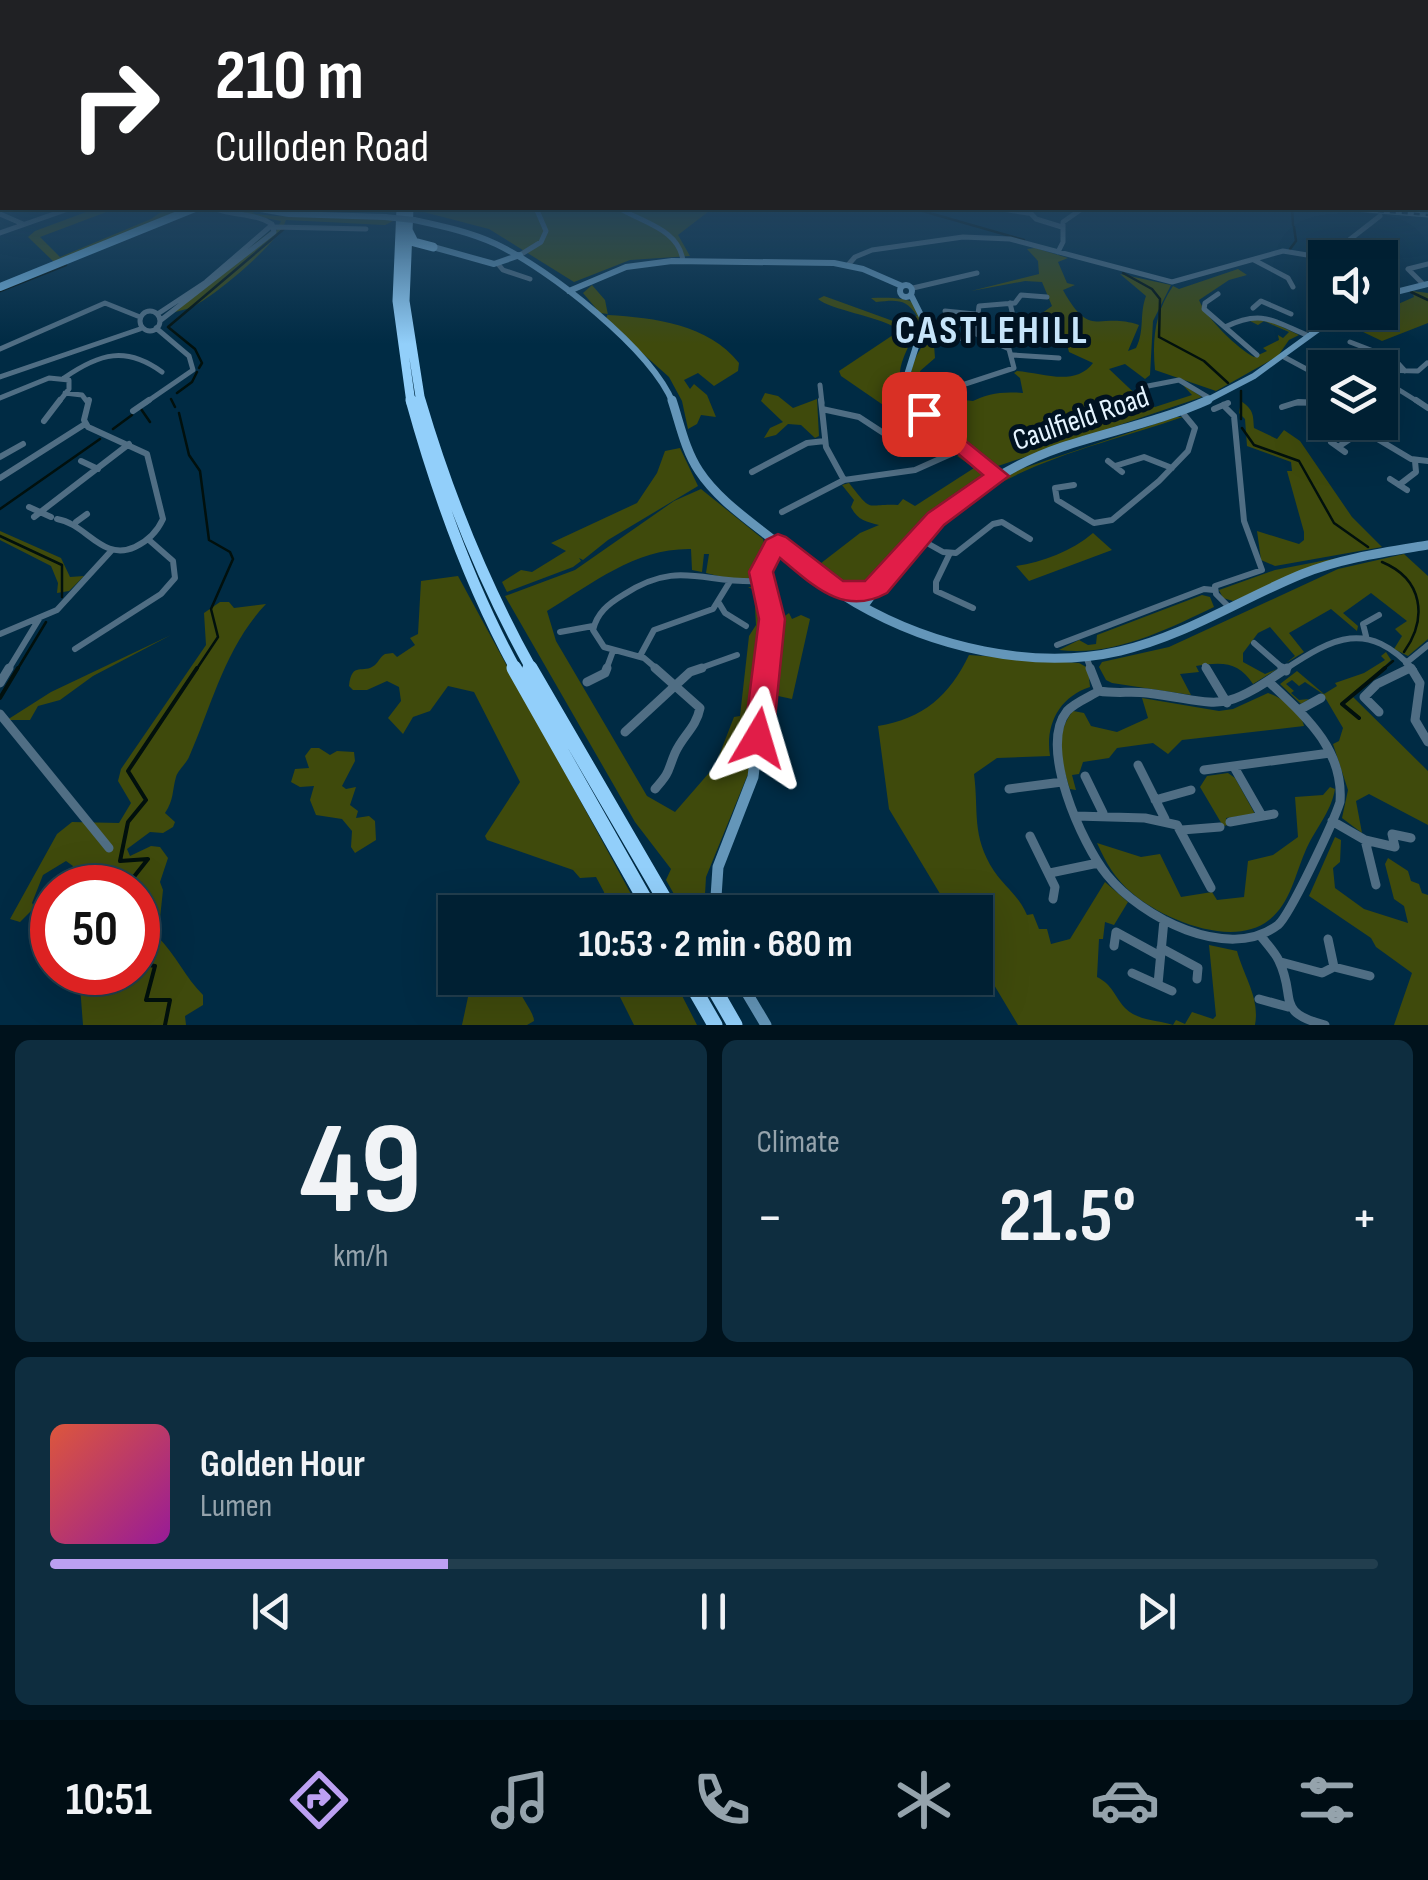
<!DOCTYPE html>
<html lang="en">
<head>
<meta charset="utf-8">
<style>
	body { margin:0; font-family:"Sofia Sans Condensed",sans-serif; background:#0e2d3f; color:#f1f3f6; height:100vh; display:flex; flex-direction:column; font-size:38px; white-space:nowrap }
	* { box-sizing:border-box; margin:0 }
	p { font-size:32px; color:#95a3ac }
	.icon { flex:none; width:55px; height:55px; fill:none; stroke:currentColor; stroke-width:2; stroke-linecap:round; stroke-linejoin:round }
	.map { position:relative; height:1025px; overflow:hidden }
	.details { display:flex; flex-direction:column; gap:15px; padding:15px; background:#00121c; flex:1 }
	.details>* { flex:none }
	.guide { position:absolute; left:0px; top:0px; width:1430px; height:210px; box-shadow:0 10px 40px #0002,0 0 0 2px #223e4e; background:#202124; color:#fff; overflow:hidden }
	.fabs { position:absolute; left:1308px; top:240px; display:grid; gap:20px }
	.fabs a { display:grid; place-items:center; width:90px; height:90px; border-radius:0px; background:#002033; box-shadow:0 10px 40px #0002,0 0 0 2px #223e4e; font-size:50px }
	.speed { position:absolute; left:30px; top:865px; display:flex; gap:20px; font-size:50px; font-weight:700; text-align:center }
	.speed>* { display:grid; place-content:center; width:130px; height:130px; border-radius:50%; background:#002033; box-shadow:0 10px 40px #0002,0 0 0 2px #223e4e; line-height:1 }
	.speed .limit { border:15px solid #d22; background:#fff; color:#111 }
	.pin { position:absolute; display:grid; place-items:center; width:85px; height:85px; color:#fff; margin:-42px; border-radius:20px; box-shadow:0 5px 15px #0006 }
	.me { position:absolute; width:110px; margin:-55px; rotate:7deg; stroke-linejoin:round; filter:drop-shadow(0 0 8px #0008) }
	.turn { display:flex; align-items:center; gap:35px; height:210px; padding:0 50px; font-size:45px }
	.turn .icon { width:130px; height:130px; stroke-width:2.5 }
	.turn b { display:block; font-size:70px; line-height:85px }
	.big { font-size:75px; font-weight:700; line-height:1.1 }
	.details .card { flex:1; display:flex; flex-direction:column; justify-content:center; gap:15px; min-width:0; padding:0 35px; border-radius:15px; background:#0e2d3f }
	.details .dial { align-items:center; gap:0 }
	.dial b { font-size:130px; line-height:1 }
	.song { display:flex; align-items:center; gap:30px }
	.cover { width:120px; height:120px; border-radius:15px; background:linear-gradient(135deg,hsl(10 70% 55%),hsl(300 70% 35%)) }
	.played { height:10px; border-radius:5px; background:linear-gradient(90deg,#bca0f2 30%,#223e4e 30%) }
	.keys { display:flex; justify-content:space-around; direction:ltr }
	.heat { display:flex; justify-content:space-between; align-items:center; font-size:55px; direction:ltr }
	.details .tiles { flex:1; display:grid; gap:15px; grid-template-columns:1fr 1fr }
	.card:last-child { grid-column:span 2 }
	.trip { position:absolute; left:438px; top:895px; width:555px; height:100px; border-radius:0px; background:#002033; box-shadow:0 10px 40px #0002,0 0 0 2px #223e4e; font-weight:700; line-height:100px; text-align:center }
	.tab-bar { display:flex; height:160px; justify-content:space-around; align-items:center; background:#000d14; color:#95a3ac }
	.tab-bar .icon { width:70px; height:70px }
	.tab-bar .current { color:#bca0f2 }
	.tab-bar b { font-size:45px; color:#f1f3f6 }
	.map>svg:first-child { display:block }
</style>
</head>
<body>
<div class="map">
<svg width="1428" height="1025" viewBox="0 0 1428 1025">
	<rect width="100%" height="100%" fill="#002b44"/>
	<path fill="#3f4a0c" d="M97 208H117L40 237 60 257 151 219 167 208 184 210 0 285 54 262 28 237 35 231Z
		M228 208H247L255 214 275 216 395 220 385 225 286 220C280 241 219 293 194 306 184 311 174 311 164 316L272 230 275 233 281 221 228 211Z
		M420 208H713L678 235 690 256 630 260 574 282 489 229 420 211Z
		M1035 248 1068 258 1058 262 1067 283 1075 285 1063 290C1091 341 1098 311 1139 325L1128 351 1136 348C1145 330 1139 315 1146 296L1120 274 1171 285 1153 321 1150 375 1145 379 1125 364 1109 369 1147 405 1155 407 1192 395 1182 384 1202 397 998 466C985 463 978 452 968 443 935 415 889 394 923 345H934L935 358 920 371 923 389 945 403 964 405V400L973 401C986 394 1002 391 1023 393L1020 378 1014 373 1017 371C1043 373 1075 387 1093 363L1069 352 1066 341 1037 325 1040 324 1038 316 1052 306 1042 282 1025 281 971 291 1039 274 1038 261 1027 249Z
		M1238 269 1247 275 1229 280 1199 300C1206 318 1238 349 1254 357L1267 351 1263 348 1279 340 1278 335 1283 338 1289 332 1264 321 1258 325 1246 319 1261 317 1299 335 1289 340 1278 356 1216 391 1155 370C1152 339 1155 312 1173 286L1179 289Z
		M592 285 605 300 608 315C655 318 708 324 739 363L738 371 714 386 698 373 684 380 690 389 694 384 707 395 716 417 701 415 697 424 688 429 682 401 669 377 605 320 608 314 600 313 583 293Z
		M1412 291 1428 293V323L1382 341 1338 320 1380 312 1414 297Z
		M824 296 893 321 917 316C906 298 896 300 876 302L871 298C965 293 896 341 900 379 903 409 931 428 954 444V449L950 451 841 376 839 371 896 333V328C877 316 831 310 818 299Z
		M765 393 778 396 793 408 817 399 819 436 815 438 801 425 788 424 776 435 764 438 770 428 783 422 761 401Z
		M1241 401C1254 410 1253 415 1254 428L1277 439 1284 430 1300 441 1352 517 1382 547 1275 566 1261 560 1257 531 1299 544 1304 540V532L1287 471H1292L1291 462 1247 446 1245 419 1239 413Z
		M1176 417H1183C1113 441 1029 459 968 503 954 514 941 527 927 538L961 505 1018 470Z
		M680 448 698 486 608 540 583 560 579 558 581 561 573 567 507 592 502 582 521 570 532 572 566 551 551 543 637 503 657 473 665 451Z
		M964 454 984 470 982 478 932 516 867 583 841 585 816 567 860 533 879 525C867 522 857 520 851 507L854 500 842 485 849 483C874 515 865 503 898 505L903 499 915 506 974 468 957 456Z
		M701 489 763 539 765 546 753 578 735 580 706 573 709 554H704L702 572 692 570 691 549C636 548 593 583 547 611L556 641 647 796 675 812 715 766 734 717 740 716 749 636 756 625 754 590 748 587H757L767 614 768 635 750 769 706 877 704 912H684L666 880 671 869 635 822 505 596 575 570 674 501Z
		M0 531 61 558 70 577 84 576 69 591 57 593 58 583 51 566 0 540Z
		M1093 533 1112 550 1029 581 1016 566C1043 562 1072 551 1093 533Z
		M1404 554 1428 576V639L1408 656 1394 649 1402 636 1395 629 1407 621 1371 593 1343 613 1358 626 1357 631 1331 609 1289 633 1304 652 1286 663 1295 656 1270 627 1258 633 1243 653V662L1265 674 1277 669 1253 684C1239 663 1225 661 1196 666L1199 672 1180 674 1191 695 1112 683 1106 680 1099 667 1102 662 1169 647 1338 569Z
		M1337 558 1233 601 1223 598 1219 590 1275 570Z
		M458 576 631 894 640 912H607L604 892 596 877 580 878 573 870 487 840 485 836 520 782 474 692 448 686 430 711 413 717 403 734 388 718 401 701 399 687 387 681 367 690H353L349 686C352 660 363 675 375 665 379 661 381 656 385 654L393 653 397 657 415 645 410 638 418 634 421 581Z
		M1202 595 1210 597 1214 607C1168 629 1113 657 1059 650L1079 640 1088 645 1096 644 1097 635Z
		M220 602H229L234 608 266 604C225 647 212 705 189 757 186 764 178 770 176 777 172 791 174 800 165 813L175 822 173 827 163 833 150 832 127 849 130 856 151 846 160 847 168 858 160 882 163 890 158 937C176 955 185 977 203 995V1005L185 1016 186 1025H83L79 973 138 972V888L67 887 62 884 73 866 66 861 43 875 32 903 35 907 20 922 10 919 57 834 72 822 119 823 131 803 118 781 121 769 206 645 204 613Z
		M789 613 792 619 801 615 810 619 792 699 769 694 779 620Z
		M171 635 93 676 60 700 38 706 30 720H7L51 692Z
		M1386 652 1391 660 1353 697 1428 771V825L1369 794 1356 801 1362 833 1342 818 1348 790 1333 744 1339 741 1343 728 1323 694 1305 682 1299 686 1292 680 1286 684 1294 691 1291 693 1299 700 1309 699 1301 704 1280 684 1297 671 1324 694 1337 686 1335 683 1364 673 1385 660 1381 656Z
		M969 655 1079 663 1088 668 1090 687C1059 697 1045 725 1050 756L997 758 974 774C979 812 971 835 994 871 1005 887 1019 896 1027 915L1033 914 1039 929H1047L1051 944 1070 939 1105 882 1128 902 1114 925 1105 922 1103 939H1099L1097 977C1113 985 1114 996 1125 1008 1138 1021 1158 1020 1173 1025H1018L975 953V912H951L889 809 878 726C923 719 950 695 969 655Z
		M1268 693C1282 697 1302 713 1304 726L1182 740 1168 754 1153 743 1117 748 1109 758 1083 762 1079 774 1072 775 1076 790 1070 789C1061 763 1054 734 1073 711L1084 713 1091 726 1117 732 1148 718 1142 698 1219 711 1233 709Z
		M311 748H319L330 755 337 751 354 752 355 761 342 786 346 789 356 787 350 805 358 811 356 818 369 816 375 821 376 840 355 853 351 847 352 831 342 819 316 815 310 800 314 786 300 787 291 782 295 769 309 768 305 756Z
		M1228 773 1235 778 1255 814 1226 818 1229 825 1223 826 1200 787 1207 776Z
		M1330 787 1335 789C1331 813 1314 830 1305 852 1295 875 1290 904 1269 920 1233 949 1162 919 1132 893 1115 879 1106 863 1097 843L1141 857 1160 854 1181 897 1212 892 1217 900 1244 897 1248 861 1273 855 1298 837 1295 797 1323 795Z
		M1335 837 1341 840 1340 862 1333 868 1335 888 1364 909 1408 923 1404 906 1394 899 1385 864 1388 858 1408 871 1411 881 1419 884 1422 893 1428 895V1025H1394L1412 973 1376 947 1371 938 1309 896Z
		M1209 945 1237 951C1244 977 1260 998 1255 1025H1173L1176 1020 1185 1024 1192 1012 1213 1019 1216 1016Z
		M493 978 515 980C518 995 534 1011 534 1021L527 1025H462L468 997Z
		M615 978H673L697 1025H634L614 985Z"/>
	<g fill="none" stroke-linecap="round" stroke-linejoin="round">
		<path stroke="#01100d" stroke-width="2.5" d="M912 208 1024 240
			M1292 208 1293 225
			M296 210 302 208
			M307 210 311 208
			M1290 249 1296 241 1294 227
			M1123 273 1152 289 1160 299 1159 337 1204 361 1228 383
			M1380 280 1397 285
			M0 291 66 265
			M1411 292 1428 300
			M199 368 202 363 195 349 168 327 285 228
			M1241 391V419
			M177 393 192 382 197 372
			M171 399 175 407
			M141 409 150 422
			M179 413 189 455 200 471 209 540 230 552 233 559 211 609 218 637 196 670
			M1242 428 1254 445 1299 461 1334 523 1368 547
			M113 429 132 415
			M0 509 100 439
			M0 536 62 565V597
			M1382 562C1423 579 1428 618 1404 652
			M17 670 46 622
			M1382 670 1393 661"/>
		<path stroke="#01100d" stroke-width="4" d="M0 698 18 668
			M1359 718 1342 704 1385 668
			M125 888 148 859 120 861 128 822 146 800 128 771 197 668
			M138 894 149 899 138 918
			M138 963 155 966 146 1000H170L165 1025"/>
		<path stroke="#506e84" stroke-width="5" d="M213 208C233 216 255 213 272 224
			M619 208C643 223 679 229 683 261
			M996 208 1028 213
			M1026 208 1036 219 1062 227
			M0 214 23 224
			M275 227 366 229
			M0 233 71 208
			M1058 252 1063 242V222L1083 208
			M520 255 541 242 546 231 536 208
			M1326 258 1380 216
			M1254 260 1288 278 1293 287
			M498 264 503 270 530 279
			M848 265 855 257 872 250 963 237 1010 239 1172 282 1283 251 1325 258
			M1424 285 1408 269 1428 264
			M913 288 977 273
			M1218 294 1205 303 1204 309 1257 355
			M1010 303 1015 324
			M1253 308 1261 301 1291 314
			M140 321a10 10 0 1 1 20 0a10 10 0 1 1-20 0Z
			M945 311 975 314
			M159 313 206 282 272 225
			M161 320 274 232 272 224
			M1005 324 1025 325
			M1225 327C1262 309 1273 321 1309 336
			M921 339 951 343 976 330 979 306 1015 303 1021 295 1047 297
			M1350 342 1394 359 1405 371
			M0 349 105 303 140 317
			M1013 355 1059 358
			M1284 357 1325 379
			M1380 370 1418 371 1427 363
			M0 377 140 329
			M64 378C100 353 126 346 162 372
			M1380 378 1420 403
			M820 385 822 403
			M1148 386 1179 380 1211 399
			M953 388 1014 368 1009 349 974 333
			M65 393 82 395 88 403
			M1325 393V398
			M0 398 49 378 69 380V389L58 403
			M145 403 193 370 189 356 156 328
			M1295 403H1321"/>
		<path stroke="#506e84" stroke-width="6" d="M821 400 826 447 844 480
			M1416 400 1428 408
			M1223 405 1234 416 1244 521 1262 570 1215 586 1216 594 1230 608
			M1282 407 1298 402 1325 403
			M822 409 859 417 888 436
			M1214 409 1228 403
			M133 411 149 400
			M44 421 60 400
			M1349 422 1411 459 1428 461
			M1331 442 1345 452
			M1338 447 1362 431
			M0 457 23 444
			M81 461 98 469
			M1108 461 1122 472
			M1115 466 1144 457 1172 468
			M752 472 807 443 825 441
			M0 478 85 424
			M1390 479 1407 490
			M1074 485 1055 488 1057 500 1094 523 1112 520 1159 481 1188 451 1195 428 1181 411
			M1399 485 1416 472 1415 461
			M29 507 51 517
			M782 512 844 480 915 470 962 449
			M34 517 129 444
			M57 519C87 524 102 562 135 547 148 541 157 532 163 519L147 454 88 427 84 420 89 400
			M76 522 87 514
			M918 538 943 552 956 553 993 524 1002 522 1030 539
			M950 553 936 582V591L973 608
			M719 603 725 613 746 626
			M560 632 593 626
			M0 634 57 610 112 550
			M1366 636 1363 624 1379 615
			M1254 643 1285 670
			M1057 645 1204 589 1214 590
			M75 649 161 594 175 578 173 561 149 540
			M640 656 654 630 713 609 729 583
			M1086 656 1091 670
			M1406 663 1428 645
			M1205 666 1207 670
			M8 670 39 619
			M606 670 613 651
			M658 670 644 658 604 647 593 630C597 613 608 604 623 595 679 558 705 585 762 581
			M695 670 737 655
			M1284 670C1334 637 1367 619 1414 670
			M1405 670 1411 667"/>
		<path stroke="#506e84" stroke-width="9" d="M655 668 700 708C696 728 683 735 675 753 667 772 671 771 655 789
			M1090 668 1099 691C1089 697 1074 703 1067 711 1038 747 1082 844 1107 875 1141 917 1228 963 1278 925 1290 915 1334 821 1340 802 1344 749 1305 716 1269 682
			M1206 668 1227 703
			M1282 668 1286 671
			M1411 668 1420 683 1415 720 1428 742
			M587 682 605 673 607 668
			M0 683 9 668
			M1099 691C1115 694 1131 691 1147 693 1225 703 1218 715 1287 668
			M1299 710 1321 698
			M1379 712 1364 697 1377 684 1410 668
			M0 714 109 848
			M625 732 690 672 702 668
			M1138 765 1165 819
			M1234 767 1262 816
			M1204 770 1330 753
			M1085 776 1103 813
			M1009 789 1062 782
			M1155 800 1191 790
			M1076 816 1145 818 1177 825 1211 888
			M1332 821 1365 840 1395 847 1392 834 1411 838
			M1230 822 1274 814
			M1182 830 1220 827
			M1030 836 1055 887 1053 899
			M1365 840 1376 885
			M1050 873 1098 863
			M1260 935C1266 943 1275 952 1279 961 1297 998 1274 1012 1325 1025
			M1328 939 1334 967
			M1114 946 1116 932 1160 956
			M1161 948 1198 968 1197 979
			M1281 962 1322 973 1334 967 1370 976
			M1132 973 1172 991
			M1158 984 1164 920
			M1259 999 1288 1007"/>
		<path stroke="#6496b9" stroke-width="6" d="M254 208 289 214 385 217
			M414 220C442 226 470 232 496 244 549 269 651 349 673 403
			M433 247 494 264 520 255
			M900 291a6 6 0 1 1 12 0a6 6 0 1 1-12 0Z
			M569 291 626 267 672 261 834 263 863 269 902 286
			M911 295 924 321 907 375 916 403
			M1380 296 1428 284
			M1202 403 1254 376 1342 312"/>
		<path stroke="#6496b9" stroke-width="9" d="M672 400C680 424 685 450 699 471 718 500 750 521 777 543 803 564 827 586 856 603 932 647 1033 671 1120 651 1185 636 1241 599 1302 574 1342 558 1386 552 1428 545
			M914 400 947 437 998 475
			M841 592 858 593 874 588
			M863 607C914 535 977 476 1062 447 1110 431 1161 421 1208 400
			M766 670 772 619 761 572 778 543"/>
		<path stroke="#6496b9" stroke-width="11" d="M715 912 718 867 753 777 766 668
			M738 978 766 1025"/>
		<path stroke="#74b5e2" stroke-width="8" d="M206 208H215
			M0 287 195 208"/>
		<path stroke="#92cffa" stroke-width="9" d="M401 208 397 301 411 403
			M409 208 405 301 421 403
			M407 228 414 242 433 247"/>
		<path stroke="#92cffa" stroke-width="11" d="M411 400C437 494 469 584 516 670
			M420 400C448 495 484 584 532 670"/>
		<path stroke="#92cffa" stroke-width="15" d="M514 668 652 912
			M530 668 672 912
			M688 978 715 1025
			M708 978 735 1025"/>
		<defs>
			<path id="rail" d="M1342 208 1428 215"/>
		</defs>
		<use href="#rail" stroke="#6d8b9d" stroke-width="5"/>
		<use href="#rail" stroke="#001221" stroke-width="2.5" stroke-dasharray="6" stroke-linecap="butt"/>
		<path stroke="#6496b9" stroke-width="6" d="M385 217 414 220"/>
	</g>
	<linearGradient id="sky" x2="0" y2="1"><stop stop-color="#001825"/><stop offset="0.58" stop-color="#264a67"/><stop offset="1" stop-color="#264a67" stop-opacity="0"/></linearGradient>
	<rect width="1428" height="344" fill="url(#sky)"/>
	<path fill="#e11d48" stroke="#92132f" stroke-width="2.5" d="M924 407 1009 476 944 525 887 593C843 617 813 585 780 558L773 572 785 619 773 738 769 747 758 751 748 747 744 738 759 619 749 572 766 540 778 534 786 537 843 581H865L928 513 983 475 917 419 914 414Z"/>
	<g text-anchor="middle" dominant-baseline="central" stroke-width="10" stroke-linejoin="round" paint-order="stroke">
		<g font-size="30" fill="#e5f4ff" stroke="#001221">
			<text transform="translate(1081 419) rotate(-19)">Caulfield Road</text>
		</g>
		<g font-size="40" font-weight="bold" letter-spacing="2.5" fill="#c6e4fa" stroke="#001221">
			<text x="992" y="331">CASTLEHILL</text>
		</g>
	</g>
</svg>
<div class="fabs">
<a><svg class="icon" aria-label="sound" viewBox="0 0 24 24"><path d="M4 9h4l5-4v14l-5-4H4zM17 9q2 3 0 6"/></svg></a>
<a><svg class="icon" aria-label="layers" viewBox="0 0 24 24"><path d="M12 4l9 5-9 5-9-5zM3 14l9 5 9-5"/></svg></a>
</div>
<div class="speed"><div class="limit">50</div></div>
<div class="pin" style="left:924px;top:414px;background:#d93025"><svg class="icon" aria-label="arrive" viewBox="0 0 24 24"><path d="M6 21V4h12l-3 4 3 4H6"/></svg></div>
<svg class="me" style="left:758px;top:738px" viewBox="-20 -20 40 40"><path d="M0-17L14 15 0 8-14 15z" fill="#e11d48" stroke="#fff" stroke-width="4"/></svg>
<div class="trip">10:53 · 2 min · 680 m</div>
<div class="guide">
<div class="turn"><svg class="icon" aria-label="right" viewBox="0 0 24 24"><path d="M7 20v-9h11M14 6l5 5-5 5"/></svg><div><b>210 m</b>Culloden Road</div></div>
</div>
</div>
<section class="details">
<div class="tiles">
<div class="card dial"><b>49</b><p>km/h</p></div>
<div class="card"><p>Climate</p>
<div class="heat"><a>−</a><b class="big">21.5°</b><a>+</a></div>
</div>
<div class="card">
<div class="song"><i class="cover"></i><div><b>Golden Hour</b><p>Lumen</p></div></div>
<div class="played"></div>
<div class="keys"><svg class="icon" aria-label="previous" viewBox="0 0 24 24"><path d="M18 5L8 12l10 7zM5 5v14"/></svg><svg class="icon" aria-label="pause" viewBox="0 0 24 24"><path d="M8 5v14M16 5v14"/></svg><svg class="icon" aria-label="next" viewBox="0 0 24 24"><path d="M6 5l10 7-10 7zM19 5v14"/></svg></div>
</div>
</div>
</section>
<nav class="tab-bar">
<b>10:51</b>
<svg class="icon current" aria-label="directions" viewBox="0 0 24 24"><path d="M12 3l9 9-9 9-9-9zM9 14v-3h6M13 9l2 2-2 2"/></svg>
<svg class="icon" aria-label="music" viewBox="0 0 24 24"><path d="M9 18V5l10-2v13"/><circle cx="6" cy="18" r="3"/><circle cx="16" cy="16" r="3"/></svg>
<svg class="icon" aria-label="phone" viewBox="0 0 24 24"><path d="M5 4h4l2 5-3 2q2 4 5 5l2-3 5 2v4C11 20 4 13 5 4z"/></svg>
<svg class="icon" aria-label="climate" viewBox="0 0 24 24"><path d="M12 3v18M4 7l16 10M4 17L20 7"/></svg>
<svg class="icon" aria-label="car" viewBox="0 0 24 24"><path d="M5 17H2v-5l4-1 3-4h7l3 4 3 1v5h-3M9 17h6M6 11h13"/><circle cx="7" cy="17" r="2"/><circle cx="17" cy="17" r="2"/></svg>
<svg class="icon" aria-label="filters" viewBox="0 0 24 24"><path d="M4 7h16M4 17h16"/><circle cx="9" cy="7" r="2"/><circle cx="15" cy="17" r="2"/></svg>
</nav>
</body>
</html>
